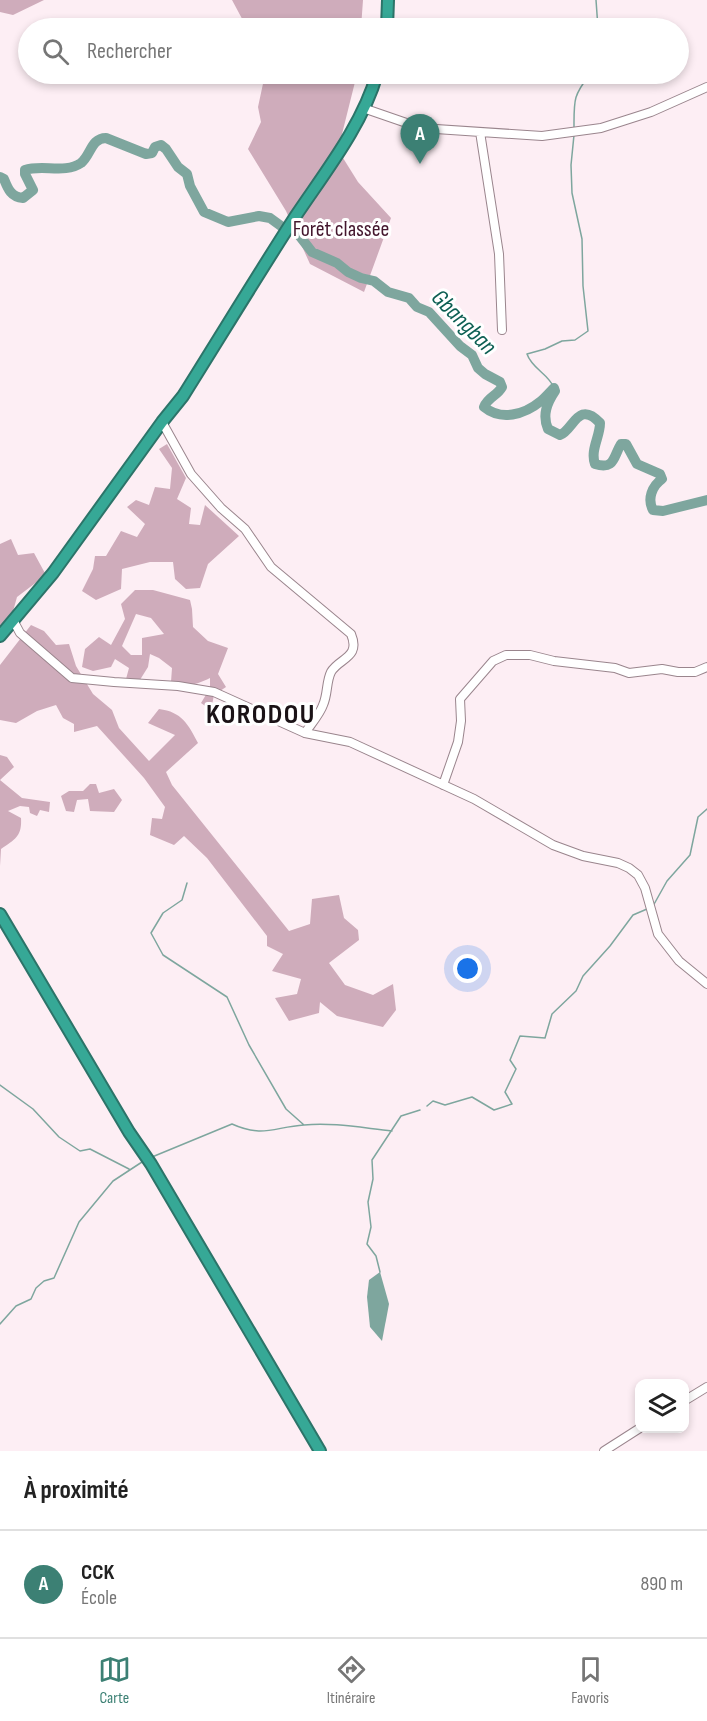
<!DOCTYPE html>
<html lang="fr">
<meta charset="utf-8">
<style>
:root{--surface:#fff;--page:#f2f2f2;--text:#222;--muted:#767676;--line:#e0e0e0;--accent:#3c8074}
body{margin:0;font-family:"Sofia Sans Condensed",sans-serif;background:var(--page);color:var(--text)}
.controls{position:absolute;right:18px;bottom:18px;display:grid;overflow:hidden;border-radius:12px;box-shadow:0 3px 9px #0003}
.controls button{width:54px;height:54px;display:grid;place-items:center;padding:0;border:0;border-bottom:2px solid var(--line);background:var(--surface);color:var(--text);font:30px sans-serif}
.you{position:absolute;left:468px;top:969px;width:21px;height:21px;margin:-15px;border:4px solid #fff;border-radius:50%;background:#1a73e8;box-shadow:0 0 0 9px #1a73e833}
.badge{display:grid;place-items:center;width:39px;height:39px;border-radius:50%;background:var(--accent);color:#fff;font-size:20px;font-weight:700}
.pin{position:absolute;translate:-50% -50px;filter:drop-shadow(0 2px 3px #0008)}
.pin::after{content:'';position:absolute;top:32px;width:21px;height:18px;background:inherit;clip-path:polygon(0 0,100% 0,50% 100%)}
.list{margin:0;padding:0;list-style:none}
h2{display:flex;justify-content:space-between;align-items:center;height:78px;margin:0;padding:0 24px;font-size:26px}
h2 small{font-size:20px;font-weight:400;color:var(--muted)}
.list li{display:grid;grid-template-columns:39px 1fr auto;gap:18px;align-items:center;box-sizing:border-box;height:108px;padding:0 24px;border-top:2px solid var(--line)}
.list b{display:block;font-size:22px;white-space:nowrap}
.list p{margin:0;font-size:20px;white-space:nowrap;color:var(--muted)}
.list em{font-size:20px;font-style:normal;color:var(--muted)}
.icon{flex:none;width:33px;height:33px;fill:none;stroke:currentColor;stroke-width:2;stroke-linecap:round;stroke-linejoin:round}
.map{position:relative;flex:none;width:707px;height:1451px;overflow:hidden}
.search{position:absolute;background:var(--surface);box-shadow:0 3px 9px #0003;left:18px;right:18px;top:18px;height:66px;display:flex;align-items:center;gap:15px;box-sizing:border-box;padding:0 21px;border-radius:33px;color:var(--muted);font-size:22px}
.sheet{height:186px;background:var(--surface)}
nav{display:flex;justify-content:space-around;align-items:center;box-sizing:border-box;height:84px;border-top:2px solid var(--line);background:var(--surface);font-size:16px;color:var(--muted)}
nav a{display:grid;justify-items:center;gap:3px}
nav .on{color:var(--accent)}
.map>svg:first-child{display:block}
.forest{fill:#cfacbb;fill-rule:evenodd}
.water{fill:#7ea69e}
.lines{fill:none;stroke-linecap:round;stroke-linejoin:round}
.stream{stroke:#7ea69e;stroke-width:1.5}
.river{stroke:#7ea69e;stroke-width:10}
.minor-casing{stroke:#9a858d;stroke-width:10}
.highway-casing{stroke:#2c7469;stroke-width:14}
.minor{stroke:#fff;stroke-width:8}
.highway{stroke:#36a896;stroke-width:10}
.labels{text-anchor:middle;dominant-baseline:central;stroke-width:6;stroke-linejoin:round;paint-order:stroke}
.park-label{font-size:22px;fill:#44172e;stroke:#fff}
.water-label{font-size:24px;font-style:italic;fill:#0d5f53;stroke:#fff}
.district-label{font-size:28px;font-weight:bold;letter-spacing:1.5px;fill:#1a1216;stroke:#fff}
</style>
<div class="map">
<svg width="707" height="1451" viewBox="0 0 707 1451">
<rect width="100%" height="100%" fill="#fdeef4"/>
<path class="forest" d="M0,0H44L13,15L0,12Z
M232,0H363L361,28H247Z
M263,74H357L338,150L358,182L391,218L364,292L310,264L286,211L248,149L261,122L258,107L264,79Z
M167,444L186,478L177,499L191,508L189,524L200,525L205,505L239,536L208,564L200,588L186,589L175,579L173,562H150L122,569L121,589L96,600L82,591L93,569L95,556H106L121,531L137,537L145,524L127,507L136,500L149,505L155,487L170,489L172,468L159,449Z
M11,539L18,555L34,553L46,575L17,597L12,615L0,627V544Z
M135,590H153L190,600L192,609L193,627L208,641L228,648L218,674L226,687L214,695L211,710L201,703L210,688V678C198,684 184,689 171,682L172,668L159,658L150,654L148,667L138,683L126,679L129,668L115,659L111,667L93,671L82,667L85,649L99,637L111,645L125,619L121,604ZM136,614L151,618L164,634L142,638V655H131L122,646Z
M31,625L44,631L56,645L69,644L76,666L93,694L112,710L119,728L149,761L175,735L148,723L159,709C182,712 188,724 198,743L166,772L172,785L289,931L310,924L312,899L339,895L344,918L358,930L359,940L329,963L345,985L373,995L393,984L396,1010L383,1027L337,1016L320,1002L319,1013L289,1021L275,998L297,994L301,979L272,971L283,954L267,946V936L207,858L184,836L174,845L150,835L152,818L162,819L165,807L144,778L97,726L74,732V724L63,718L56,705L37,711L16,723L0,720V665Z
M0,755L7,757L14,767L0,780L22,798L50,802L49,812L40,810L37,816L30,813L29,807L20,806L8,811L21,818C22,836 16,839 1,849L0,866Z
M90,784H96L99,793L114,789L122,800L114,812L90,811L88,799L77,800L74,812L66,811L61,796L69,791H83Z"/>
<path class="water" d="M380,1272L389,1304L382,1341L370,1327L367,1297L369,1280Z"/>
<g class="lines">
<path class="stream" d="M596,0L598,28
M574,128C574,100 573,96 590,74
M554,388C549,374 532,369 527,354L545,349L562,341L575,340L588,331L583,286L582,239L572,193L571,165L574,135
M187,883L182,900L163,913L151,933L163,955L227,997L249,1045L286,1109L304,1125
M653,906L667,881L690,855L698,817L707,809
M0,1085L33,1109L59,1137L80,1151L90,1149L129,1169
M427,1106L433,1101L445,1105L472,1097L494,1110L512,1104L505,1092L516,1069L510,1060L520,1036L545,1038L552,1014L576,991L583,976L610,946L633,915L647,909
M152,1157L232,1124C263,1138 274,1127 304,1125C332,1122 363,1128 392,1131
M380,1272L376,1256L367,1244L371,1227L368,1202L373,1179L372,1160L401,1116L420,1110
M0,1324L16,1306L31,1299L36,1288L44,1281L54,1278L79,1222L113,1181L142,1162"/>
<path class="river" d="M0,177L4,179C8,189 11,197 23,198L33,190L25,174V170C42,164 65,174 81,163C91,155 91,138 106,138L146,154L152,153L155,147L161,145L166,149L178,167L187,174L190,186L204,212L228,222L259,216L270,218L281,226L295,230L312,252L337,263L348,272L361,278L374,281L388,292L409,298L417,307L429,312L460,346L472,355L478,368L485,374L500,382L502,387C497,396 488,397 484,407C501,421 524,415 541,401C546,397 550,392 554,388L555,391C547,403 542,415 548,429L560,435C573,431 578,399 600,423C600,437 590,450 595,464C615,470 613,457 621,444H626L637,464L660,474L662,479C652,486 647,499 653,510L663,511L707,500"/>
<g class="minor-casing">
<path id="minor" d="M363,108L421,128L542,136L601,128L651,112L707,87
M480,132L499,254L502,330
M162,422L191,474L221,508L245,529L271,567L351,634C361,658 339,658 331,672C326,682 328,694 323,705C320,714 311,724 305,733
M13,620L20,633L72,678L114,682L178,686L214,692L305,733L350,742L474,799L553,845L583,856L618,863L629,868L638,875L645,888L658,934L679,961L707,984
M443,785L458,742L461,721L460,699L493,661L506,655H530L554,661L615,668L629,673L662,669L678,672H695L707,667
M684,1401L707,1387
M604,1451L640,1428"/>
</g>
<g class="highway-casing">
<path id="highway" d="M387,28L388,0
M0,636L53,573L162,422L183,396C220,337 257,276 295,217C325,172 362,126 377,74
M0,914L129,1132L151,1164L320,1451"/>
</g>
<use href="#minor" class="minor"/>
<use href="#highway" class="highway"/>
</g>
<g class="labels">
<g class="park-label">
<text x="341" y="229">Forêt classée</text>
</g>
<g class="water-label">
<text transform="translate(464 322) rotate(45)">Gbangban</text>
</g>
<g class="district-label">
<text x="261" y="714">KORODOU</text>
</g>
</g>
</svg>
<div class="controls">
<button><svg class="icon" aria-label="layers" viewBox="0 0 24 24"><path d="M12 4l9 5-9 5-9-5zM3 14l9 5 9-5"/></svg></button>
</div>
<div class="you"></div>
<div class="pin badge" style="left:420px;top:164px">A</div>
<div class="search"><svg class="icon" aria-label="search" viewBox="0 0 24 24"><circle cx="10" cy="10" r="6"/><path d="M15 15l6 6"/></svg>Rechercher</div>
</div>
<section class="sheet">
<h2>À proximité<small></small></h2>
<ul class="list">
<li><span class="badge">A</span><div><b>CCK</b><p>École</p></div><em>890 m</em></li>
</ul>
</section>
<nav>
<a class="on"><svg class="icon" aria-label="map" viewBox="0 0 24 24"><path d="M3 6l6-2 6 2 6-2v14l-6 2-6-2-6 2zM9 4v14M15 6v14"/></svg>Carte</a>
<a><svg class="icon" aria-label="directions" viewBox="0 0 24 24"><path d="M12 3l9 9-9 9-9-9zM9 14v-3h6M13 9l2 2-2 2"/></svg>Itinéraire</a>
<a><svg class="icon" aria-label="saved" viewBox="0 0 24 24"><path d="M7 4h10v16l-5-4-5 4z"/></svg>Favoris</a>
</nav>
